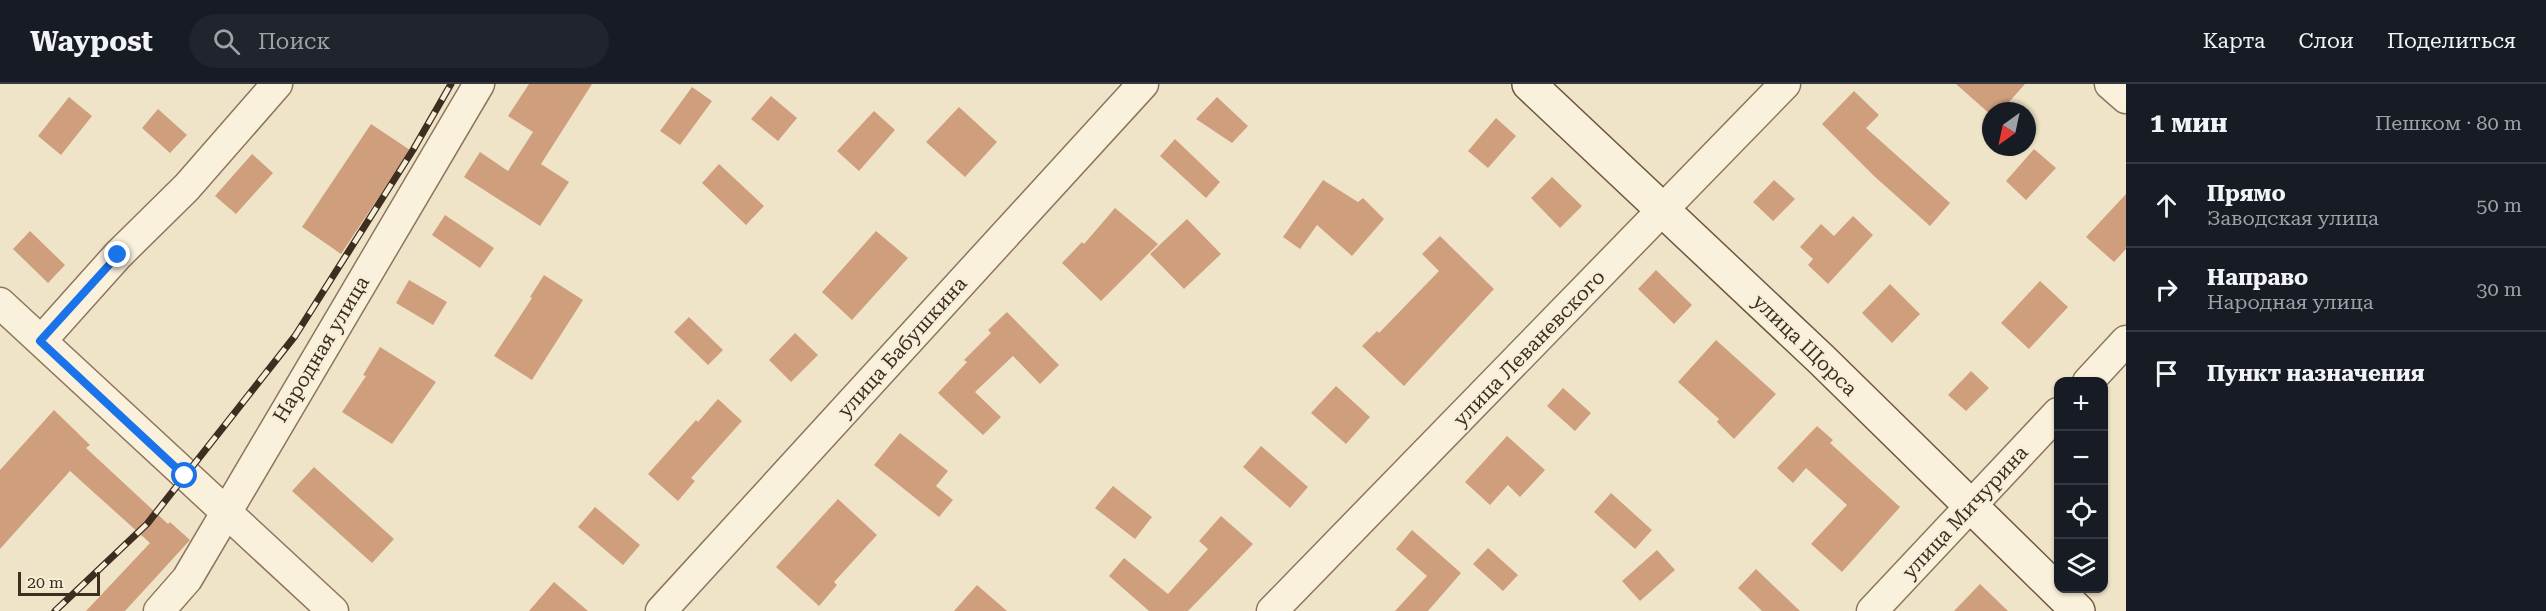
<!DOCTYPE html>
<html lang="ru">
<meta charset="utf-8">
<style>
:root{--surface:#171b24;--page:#20242c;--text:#f1f3f6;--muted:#9ea1a6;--line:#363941}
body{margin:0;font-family:"Roboto Serif",serif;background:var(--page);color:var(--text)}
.controls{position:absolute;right:18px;bottom:18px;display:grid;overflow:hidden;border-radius:12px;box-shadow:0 2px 4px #0004}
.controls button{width:54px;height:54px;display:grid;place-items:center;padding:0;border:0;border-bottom:2px solid var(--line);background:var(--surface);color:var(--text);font:30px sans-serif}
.compass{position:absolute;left:1982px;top:18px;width:54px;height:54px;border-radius:50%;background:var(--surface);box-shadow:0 2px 4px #0004;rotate:213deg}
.scale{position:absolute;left:18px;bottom:15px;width:82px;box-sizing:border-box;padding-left:6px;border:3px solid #3d2e20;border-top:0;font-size:16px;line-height:21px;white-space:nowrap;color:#3d2e20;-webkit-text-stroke:4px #f7eed8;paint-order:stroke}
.stop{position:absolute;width:18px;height:18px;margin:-14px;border:4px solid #1a73e8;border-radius:50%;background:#fff}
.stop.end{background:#1a73e8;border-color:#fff;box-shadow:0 2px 6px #0008}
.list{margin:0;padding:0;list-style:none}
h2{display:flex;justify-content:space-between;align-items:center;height:78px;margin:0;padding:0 24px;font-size:26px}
h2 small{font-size:20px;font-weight:400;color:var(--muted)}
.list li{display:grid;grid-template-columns:39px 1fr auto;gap:18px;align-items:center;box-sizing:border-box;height:84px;padding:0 24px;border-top:2px solid var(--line)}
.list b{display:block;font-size:22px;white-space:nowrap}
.list p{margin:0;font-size:20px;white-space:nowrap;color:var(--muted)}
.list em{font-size:20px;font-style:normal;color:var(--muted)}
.icon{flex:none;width:33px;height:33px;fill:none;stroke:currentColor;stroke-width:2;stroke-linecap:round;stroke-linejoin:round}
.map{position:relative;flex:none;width:2126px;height:527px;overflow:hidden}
header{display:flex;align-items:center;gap:36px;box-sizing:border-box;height:84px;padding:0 30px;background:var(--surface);border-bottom:2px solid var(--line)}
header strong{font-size:28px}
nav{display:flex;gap:33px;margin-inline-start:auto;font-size:21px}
.search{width:420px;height:54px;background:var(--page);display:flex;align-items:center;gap:15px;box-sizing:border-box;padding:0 21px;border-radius:33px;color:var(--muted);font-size:22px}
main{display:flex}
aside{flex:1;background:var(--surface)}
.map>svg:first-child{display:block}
.building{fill:#cf9f7d}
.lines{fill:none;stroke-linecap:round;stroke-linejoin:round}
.street-casing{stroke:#8d765c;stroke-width:33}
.secondary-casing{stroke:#6f573f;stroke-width:36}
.street{stroke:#faf1dc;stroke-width:30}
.secondary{stroke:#faf1dc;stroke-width:33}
.rail-casing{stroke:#3d2e20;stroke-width:7}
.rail{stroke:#f7eed8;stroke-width:4.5;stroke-dasharray:14;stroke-linecap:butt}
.route{stroke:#1a73e8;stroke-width:8}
.labels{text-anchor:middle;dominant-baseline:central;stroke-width:5;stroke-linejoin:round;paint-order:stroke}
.street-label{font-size:20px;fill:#3d2e20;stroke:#f7eed8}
</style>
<header>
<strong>Waypost</strong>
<div class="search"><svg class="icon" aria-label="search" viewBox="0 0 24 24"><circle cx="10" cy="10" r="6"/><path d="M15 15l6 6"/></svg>Поиск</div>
<nav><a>Карта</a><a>Слои</a><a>Поделиться</a></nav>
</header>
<main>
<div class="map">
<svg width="2126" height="527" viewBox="0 0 2126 527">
<rect width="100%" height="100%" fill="#f0e4c8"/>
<path class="building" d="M529,0H592L541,80L569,98L540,142L464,93L480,68L508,87L533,48L508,32Z
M1956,0H2025L2001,27H1991V31Z
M692,3L712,17L680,61L660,47Z
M1854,7L1879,31L1866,44L1950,119L1930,142L1874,92L1822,40Z
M771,12L797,34L778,57L751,35Z
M69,13L92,32L61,71L38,52Z
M1217,13L1248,42L1232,59L1196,35Z
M959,23L997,58L965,93L926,58Z
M158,25L187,51L170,69L142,44Z
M874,27L895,46L859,87L837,67Z
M1496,34L1516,52L1488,84L1468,67Z
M371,40L410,66L341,170L302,143Z
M1175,55L1220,98L1206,114L1160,72Z
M2034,65L2056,84L2026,116L2006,97Z
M252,70L273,89L236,130L215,112Z
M719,80L764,122L746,141L702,99Z
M1552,93L1582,122L1560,144L1531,114Z
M1323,96L1358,118L1363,114L1384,135L1352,172L1317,141L1300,165L1283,153Z
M1774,96L1795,115L1773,137L1753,118Z
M2126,110V165L2114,178L2086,153Z
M1115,124L1158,160L1101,217L1062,179L1082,158L1084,160Z
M445,131L494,164L480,184L432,151Z
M1853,132L1873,151L1828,200L1808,181L1813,175L1800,163L1821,140L1834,152Z
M1187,135L1221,170L1184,205L1150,170Z
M30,147L65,181L48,199L13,165Z
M876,147L908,174L852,236L822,208Z
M1440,152L1494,205L1404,302L1362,262L1377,247L1379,249L1439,187L1422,170Z
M1656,186L1692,221L1674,240L1638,205Z
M544,191L583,216L532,296L494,272L532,214L530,213Z
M409,196L447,218L433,241L396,219Z
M2040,197L2068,223L2029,265L2001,239Z
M1890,200L1920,230L1892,259L1862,229Z
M1007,228L1059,281L1040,300L1013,272L975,308L1001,333L983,351L938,309L967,278L964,276L991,249L988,246Z
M689,233L723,266L708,281L674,248Z
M795,249L818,271L791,298L769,276Z
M1716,256L1776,310L1734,355L1717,338L1719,335L1678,298Z
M380,263L436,298L392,360L342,328L366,292L363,291Z
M1971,287L1989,304L1966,327L1948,311Z
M1336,302L1370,333L1346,360L1311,329Z
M1563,304L1591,329L1575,347L1547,322Z
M718,315L742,337L691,394L695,397L678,417L648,390L696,336L698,338Z
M54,326L90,361L86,364L168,440L170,438L190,456L125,527H86L150,459L70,387L0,465V386Z
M1817,342L1833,356L1830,359L1900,423L1842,488L1811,460L1847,421L1806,384L1793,399L1777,384Z
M900,349L948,387L936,402L953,416L939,433L874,381Z
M1507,352L1545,386L1520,413L1508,401L1490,421L1465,398Z
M1261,362L1308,403L1290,424L1243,383Z
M314,383L394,455L372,479L292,407Z
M1113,402L1152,433L1135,455L1095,424Z
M1611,409L1652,446L1635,465L1594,428Z
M838,415L877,451L834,498L837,501L819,522L776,483Z
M595,423L640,461L623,481L578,443Z
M1221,432L1253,460L1188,527H1149L1109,492L1124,474L1168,510L1208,465L1199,457Z
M1412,446L1461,489L1428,527H1395L1427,492L1396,465Z
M1488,464L1518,491L1503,507L1473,480Z
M1657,466L1675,486L1640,517L1622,497Z
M1756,485L1800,527H1762L1738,504Z
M554,498L588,527H529Z
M1980,500L2008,527H1954Z
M977,501L1007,527H954Z"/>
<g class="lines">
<g class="street-casing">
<path id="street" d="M2110,0L2126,14
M0,219L333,527
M41,257L118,171L187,103L277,0
M2088,298L2126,257
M159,527L187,495L479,0
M661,527L1143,0
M1272,527L1785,0
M1872,527L2058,329"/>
</g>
<g class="secondary-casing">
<path id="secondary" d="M1529,0L1822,276L2078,527"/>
</g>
<use href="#street" class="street"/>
<use href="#secondary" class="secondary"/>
<g class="rail-casing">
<path id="rail" d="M55,527L147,440L295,252L413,66L451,0"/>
</g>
<use href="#rail" class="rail"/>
</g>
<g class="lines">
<path class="route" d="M118,171L40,257L185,392"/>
</g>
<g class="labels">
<g class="street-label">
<text transform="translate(1805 261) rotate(44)">улица Щорса</text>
<text transform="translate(902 263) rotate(-48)">улица Бабушкина</text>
<text transform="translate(1529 264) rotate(-46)">улица Леваневского</text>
<text transform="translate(321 265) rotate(-59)">Народная улица</text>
<text transform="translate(1965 428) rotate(-47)">улица Мичурина</text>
</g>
</g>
</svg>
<div class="controls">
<button>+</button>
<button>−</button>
<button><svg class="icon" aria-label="locate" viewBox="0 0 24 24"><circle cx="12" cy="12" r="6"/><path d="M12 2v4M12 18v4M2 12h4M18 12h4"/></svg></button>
<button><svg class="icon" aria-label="layers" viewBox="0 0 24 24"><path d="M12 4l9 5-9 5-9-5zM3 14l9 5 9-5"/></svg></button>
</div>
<svg class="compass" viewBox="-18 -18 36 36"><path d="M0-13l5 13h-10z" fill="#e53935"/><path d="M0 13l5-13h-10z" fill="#9ea1a6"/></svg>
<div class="scale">20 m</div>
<div class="stop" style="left:185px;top:392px"></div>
<div class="stop end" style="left:118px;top:171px"></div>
</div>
<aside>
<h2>1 мин<small>Пешком · 80 m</small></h2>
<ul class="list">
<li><svg class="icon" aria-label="ahead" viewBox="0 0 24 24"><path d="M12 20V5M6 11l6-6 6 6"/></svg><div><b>Прямо</b><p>Заводская улица</p></div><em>50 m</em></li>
<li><svg class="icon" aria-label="right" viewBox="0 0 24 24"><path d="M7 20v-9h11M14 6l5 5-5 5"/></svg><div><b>Направо</b><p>Народная улица</p></div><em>30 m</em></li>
<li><svg class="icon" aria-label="arrive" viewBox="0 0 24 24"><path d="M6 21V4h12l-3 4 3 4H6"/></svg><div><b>Пункт назначения</b></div></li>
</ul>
</aside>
</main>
